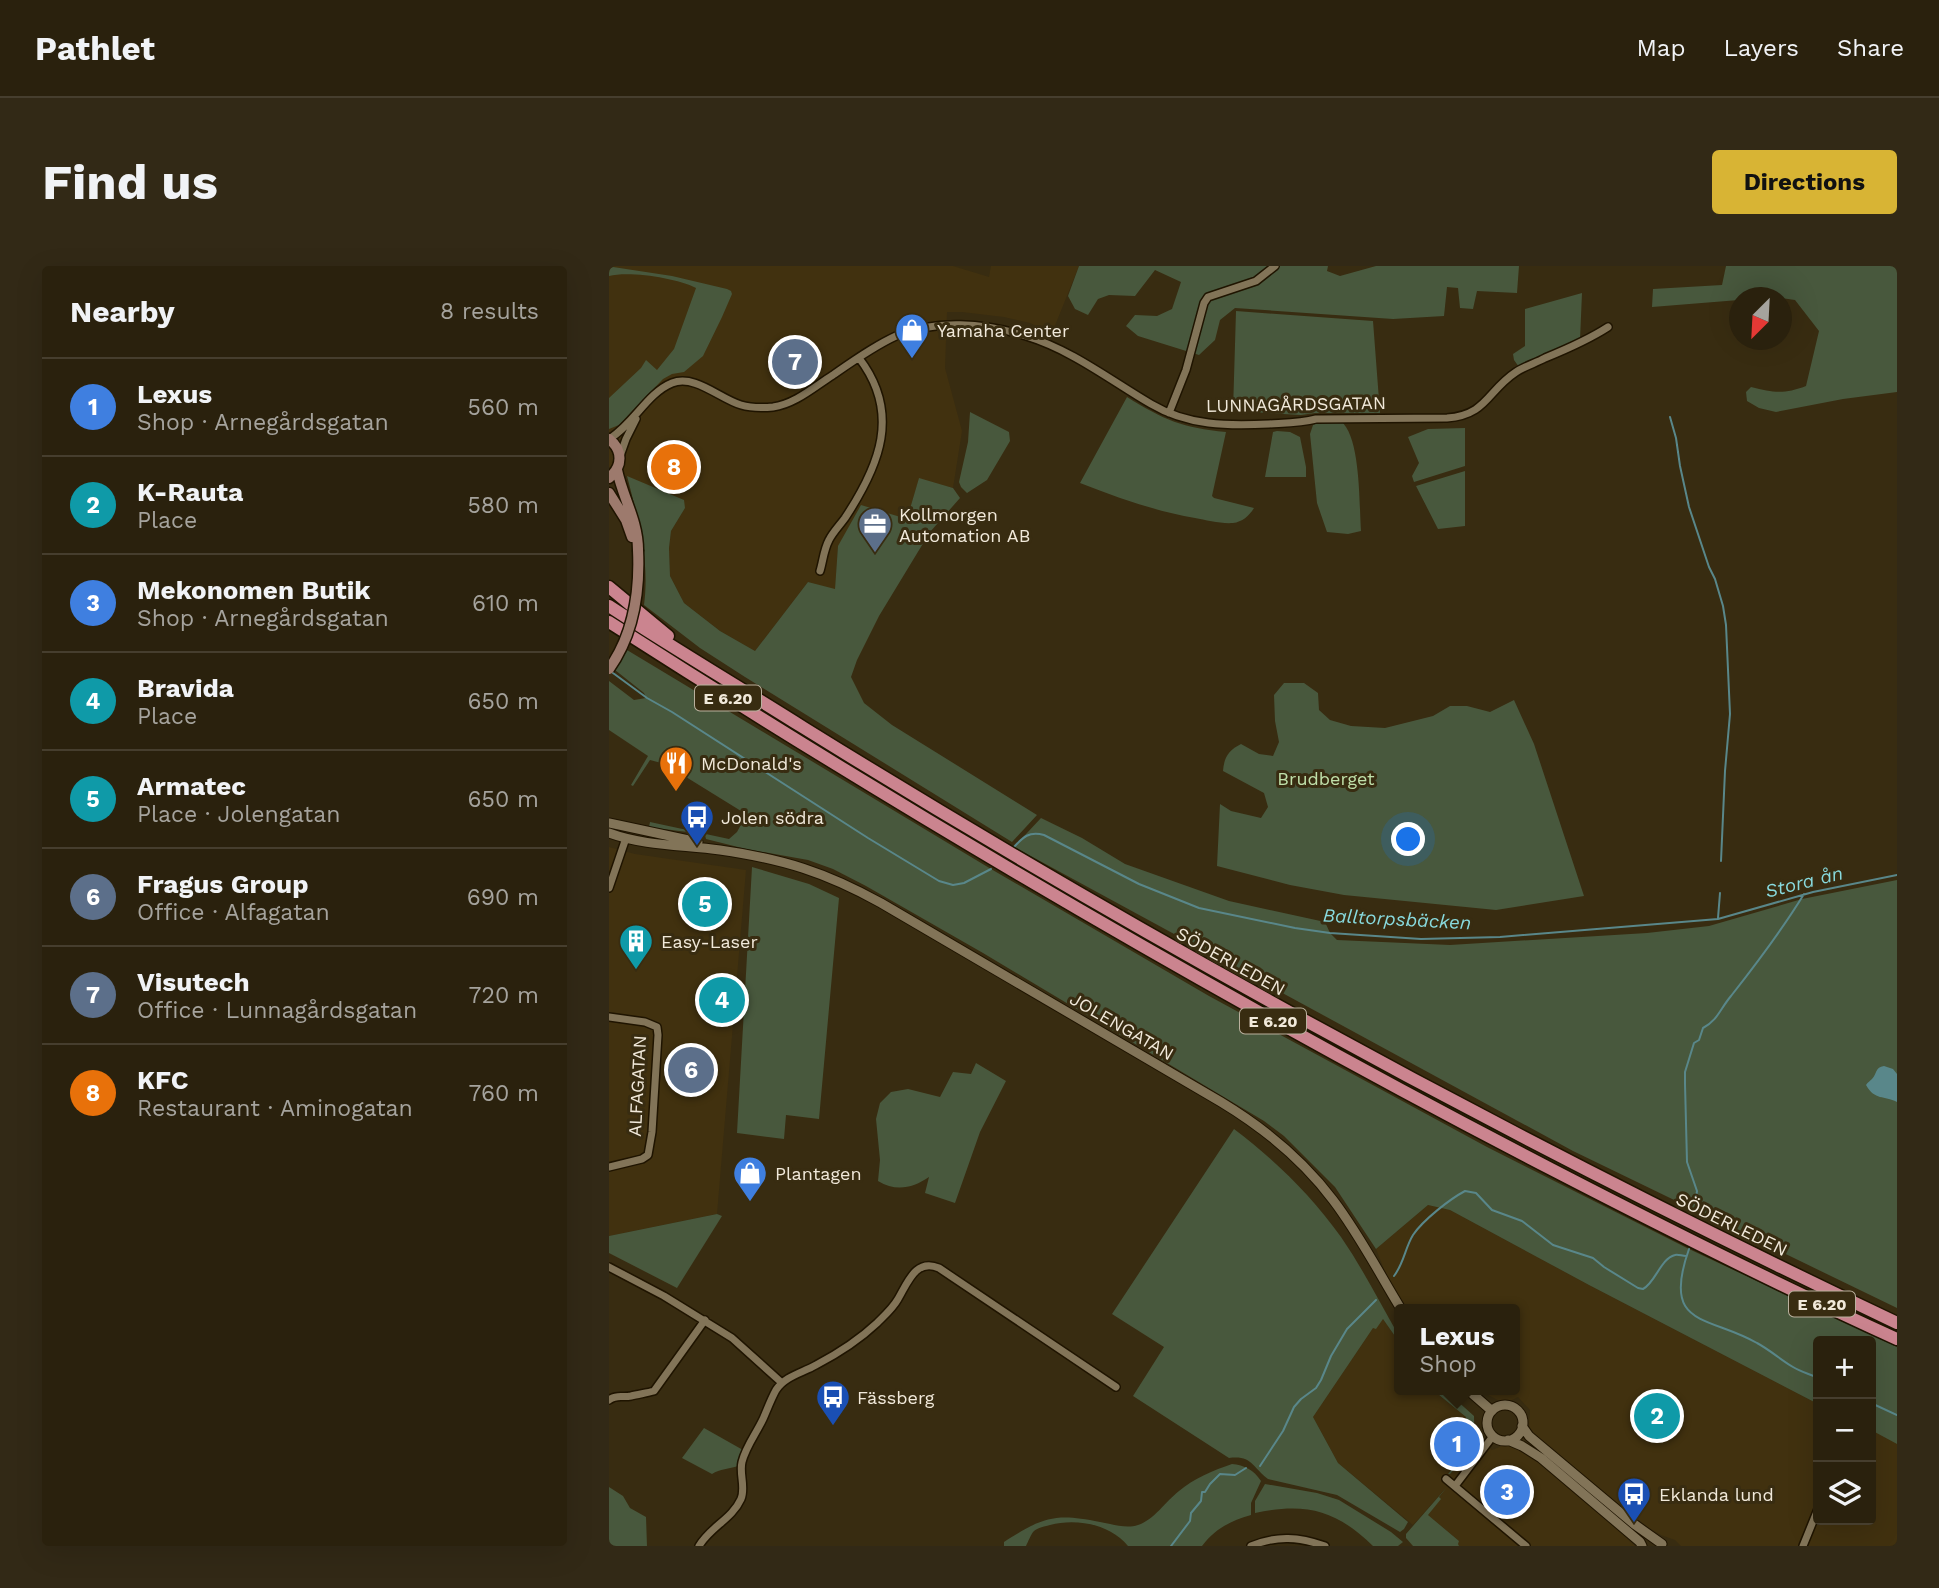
<!DOCTYPE html>
<meta charset="utf-8">
<style>
:root{--surface:#2a210d;--page:#322916;--text:#f1f3f6;--muted:#a5a39d;--line:#463e2e;--accent:#d8b434}
body{margin:0;font-family:"Work Sans",sans-serif;background:var(--page);color:var(--text)}
.controls{position:absolute;right:21px;bottom:21px;display:grid;overflow:hidden;border-radius:7px;box-shadow:0 7px 28px #0002}
.controls button{width:63px;height:63px;display:grid;place-items:center;padding:0;border:0;border-bottom:2px solid var(--line);background:var(--surface);color:var(--text);font:35px sans-serif}
.compass{position:absolute;left:1120px;top:21px;width:63px;height:63px;border-radius:50%;background:var(--surface);box-shadow:0 7px 28px #0002;rotate:204deg}
.you{position:absolute;left:800px;top:574px;width:24px;height:24px;margin:-18px;border:5px solid #fff;border-radius:50%;background:#1a73e8;box-shadow:0 0 0 10px #1a73e833}
.badge{display:grid;place-items:center;width:46px;height:46px;border-radius:50%;background:var(--accent);color:#fff;font-size:23px;font-weight:700}
.pin{position:absolute;translate:-50% -50%;border:4px solid #fff;box-shadow:0 2px 7px #0006}
.popup{position:absolute;left:785px;top:1038px;width:126px;height:91px;box-sizing:border-box;display:grid;place-content:center;border-radius:7px;background:var(--surface);filter:drop-shadow(0 2px 5px #0005);font-size:23px;white-space:nowrap;color:var(--muted)}
.popup b{font-size:26px;color:var(--text)}
.popup::after{content:'';position:absolute;left:50%;top:100%;margin-left:-14px;border:14px solid transparent;border-top-color:var(--surface)}
.list{margin:0;padding:0;list-style:none}
h2{display:flex;justify-content:space-between;align-items:center;height:91px;margin:0;padding:0 28px;font-size:30px}
h2 small{font-size:23px;font-weight:400;color:var(--muted)}
.list li{display:grid;grid-template-columns:46px 1fr auto;gap:21px;align-items:center;box-sizing:border-box;height:98px;padding:0 28px;border-top:2px solid var(--line)}
.list b{display:block;font-size:26px;white-space:nowrap}
.list p{margin:0;font-size:23px;white-space:nowrap;color:var(--muted)}
.list em{font-size:23px;font-style:normal;color:var(--muted)}
.icon{flex:none;width:38px;height:38px;fill:none;stroke:currentColor;stroke-width:2;stroke-linecap:round;stroke-linejoin:round}
.map{position:relative;flex:none;width:1288px;height:1280px;overflow:hidden;border-radius:7px}
header{display:flex;align-items:center;gap:42px;box-sizing:border-box;height:98px;padding:0 35px;background:var(--surface);border-bottom:2px solid var(--line)}
header strong{font-size:33px}
nav{display:flex;gap:38px;margin-inline-start:auto;font-size:24px}
.intro{display:flex;align-items:center;justify-content:space-between;box-sizing:border-box;height:168px;padding:0 42px}
h1{margin:0;font-size:49px}
.button{padding:18px 32px;border-radius:7px;background:var(--accent);color:#111;font-size:24px;font-weight:700}
main{display:flex;gap:42px;padding:0 42px}
aside{flex:1;background:var(--surface);border-radius:7px;box-shadow:0 7px 28px #0002}
.map>svg:first-child{display:block}
.built{fill:#41310f}
.green{fill:#48583d}
.water{fill:#59878a}
.lines{fill:none;stroke-linecap:round;stroke-linejoin:round}
.stream{stroke:#59878a;stroke-width:2}
.minor-casing{stroke:#1f1400;stroke-width:10}
.tertiary-casing{stroke:#1f1400;stroke-width:11}
.secondary-casing{stroke:#1f1400;stroke-width:13}
.trunk-casing{stroke:#1f1400;stroke-width:15}
.minor{stroke:#827458;stroke-width:7}
.tertiary{stroke:#827458;stroke-width:9}
.secondary{stroke:#9d7a6d;stroke-width:10}
.trunk{stroke:#cb848f;stroke-width:12}
.secondary-bridge-casing{stroke:#1f1400;stroke-width:13;stroke-linecap:butt}
.secondary-bridge{stroke:#9d7a6d;stroke-width:10}
.labels{text-anchor:middle;dominant-baseline:central;stroke-width:6;stroke-linejoin:round;paint-order:stroke}
.shield{fill:#382c11;stroke:#bab09e;stroke-width:2}
.shield-label{font-size:16px;font-weight:bold;fill:#f1e9da}
.poi-label{font-size:18px;fill:#f1e9da;stroke:#382c11;text-anchor:start}
.street-label{font-size:18px;fill:#f1e9da;stroke:#382c11}
.park-label{font-size:18px;fill:#bfe0aa;stroke:#382c11}
.water-label{font-size:19px;font-style:italic;fill:#88dade;stroke:#382c11}
</style>
<header>
<strong>Pathlet</strong>
<nav><a>Map</a><a>Layers</a><a>Share</a></nav>
</header>
<div class="intro"><h1>Find us</h1><a class="button">Directions</a></div>
<main>
<aside>
<h2>Nearby<small>8 results</small></h2>
<ul class="list">
<li><span class="badge" style="background:#3f7fe0">1</span><div><b>Lexus</b><p>Shop · Arnegårdsgatan</p></div><em>560 m</em></li>
<li><span class="badge" style="background:#0f9aa8">2</span><div><b>K-Rauta</b><p>Place</p></div><em>580 m</em></li>
<li><span class="badge" style="background:#3f7fe0">3</span><div><b>Mekonomen Butik</b><p>Shop · Arnegårdsgatan</p></div><em>610 m</em></li>
<li><span class="badge" style="background:#0f9aa8">4</span><div><b>Bravida</b><p>Place</p></div><em>650 m</em></li>
<li><span class="badge" style="background:#0f9aa8">5</span><div><b>Armatec</b><p>Place · Jolengatan</p></div><em>650 m</em></li>
<li><span class="badge" style="background:#5c6f8a">6</span><div><b>Fragus Group</b><p>Office · Alfagatan</p></div><em>690 m</em></li>
<li><span class="badge" style="background:#5c6f8a">7</span><div><b>Visutech</b><p>Office · Lunnagårdsgatan</p></div><em>720 m</em></li>
<li><span class="badge" style="background:#e8710a">8</span><div><b>KFC</b><p>Restaurant · Aminogatan</p></div><em>760 m</em></li>
</ul>
</aside>
<div class="map">
<svg width="1288" height="1280" viewBox="0 0 1288 1280">
<rect width="100%" height="100%" fill="#382c11"/>
<path class="built" d="M0,0H344L380,11L382,0H470L443,67L421,57L395,51L353,46H338L336,102L353,165L344,222L310,213L298,253L229,280L226,324L199,316L146,385L111,365L75,337L61,310L60,282L62,265L76,242L0,201Z
M0,581L26,588L137,604L108,948L0,970Z
M819,939L841,944L980,1019L1209,1138V1254H1262V1164L1288,1178V1280H1072L1066,1274L1052,1269L1040,1262L929,1175L920,1163L921,1144L909,1131L899,1136L889,1134L869,1124H906V1043H799L779,1013L767,983Z
M774,1053L790,1076V1124H824L857,1151L861,1182L840,1207L864,1180L866,1172L883,1184L901,1177L944,1204L1026,1280H850L848,1278L850,1275L819,1249L831,1233L830,1232L836,1223L804,1259L729,1197L704,1151L764,1062Z"/>
<path class="green" d="M470,0H719L718,5L731,10L767,0H910L908,27L868,25L864,43L851,42L849,22L838,21L835,50L784,53L626,42L611,54L606,74L590,89L529,70L517,60L526,49L548,50L563,43L572,16L546,4L526,30L500,29L489,33L479,49L466,43L459,30Z
M1117,0H1288V126L1234,133L1167,146L1150,142L1138,135L1137,126L1142,121C1165,127 1176,128 1197,120L1210,65L1186,34L1172,32H1130V34L1043,41L1044,23L1113,19Z
M4,1L63,10L118,23L122,25L123,28L113,51L94,90L75,106L63,108L54,113L10,159L0,163V132L32,102L37,94L48,104L65,83L87,22C67,12 21,5 0,10V3Z
M973,27L971,74L910,101L905,94L904,88L916,80V43Z
M627,45L764,55L771,147H706L692,149L624,145Z
M518,131C555,154 574,162 617,166L603,230L605,232L645,242C640,250 633,256 624,257C612,258 597,254 586,252C546,245 509,232 471,217Z
M361,146L400,166L401,175L378,214L358,227L352,221L350,216L359,176Z
M732,155C752,172 750,238 752,265L739,268L718,266L708,237L701,168L704,159L711,156Z
M856,162V200L805,216L803,210L810,197L799,171L819,163Z
M668,165L681,166L691,171L697,201V211H656L664,166Z
M856,205V260L829,263L807,220Z
M18,210L75,234L76,242L62,265L60,282L61,310L75,337L111,365L146,385L199,316L226,323L229,280L252,239L298,253L310,212L344,222L351,232L321,266L270,350L248,394L242,411L255,437L283,459L428,549L403,576L136,411L91,382L35,339C41,295 29,253 18,210Z
M18,384L382,603L600,730L878,881L1080,983L1288,1081V1178L1262,1164V1075H1209V1138L980,1019L841,944L819,939L767,983L726,921L675,870L655,855L374,687L257,620L224,603L199,594L137,583L97,573L96,569C77,565 59,564 40,561L41,556L120,573L128,566L136,551L132,545L56,498L41,494L24,520L22,519L39,490L0,464V415L25,434L37,432L35,427L6,404Z
M675,417H695L709,427L710,444L721,454L742,460L776,462L824,450L841,440H858L881,446L905,434L925,478L975,630L887,644L735,629L681,619L608,600L611,538L622,545L652,552L659,541L655,527L614,505C615,491 620,484 632,478L650,488L664,490L670,476L666,455L665,429Z
M432,552L473,572L516,598L620,635L716,656L721,667L728,674L841,679L1038,667L1100,660L1193,633L1288,614V1042L964,885L405,581Z
M143,601L200,618L230,632L210,853L177,849L175,873L128,867Z
M367,797L397,815L371,866L346,937L316,927L320,911C304,922 287,926 269,915L271,894L267,853L271,837L282,826L299,823L331,831L344,806L362,808Z
M625,863C666,894 702,929 732,971C754,1003 771,1037 790,1070V1076L774,1053L767,1063L764,1062L704,1151L729,1197L799,1256L795,1263L791,1266L728,1229L659,1213C643,1201 643,1189 620,1192L524,1130L555,1081L503,1048Z
M108,948L113,950L68,1022L0,987V970Z
M824,1124H836L865,1150C866,1184 863,1183 841,1208H839L861,1182L857,1151Z
M95,1162L134,1184L129,1200C120,1203 111,1203 103,1208L73,1192Z
M623,1198C635,1199 645,1204 652,1215L642,1237V1249C621,1255 606,1263 593,1280H519C501,1258 467,1252 441,1259C437,1260 428,1262 425,1265C422,1268 419,1276 417,1280H395V1276C434,1251 446,1247 491,1256C503,1258 517,1263 529,1259C545,1254 557,1235 570,1225C584,1213 605,1204 623,1198Z
M656,1218L708,1227L730,1234L782,1266L794,1276L789,1280H764C727,1244 697,1236 646,1247V1235Z
M0,1221L14,1230L21,1242L37,1251L38,1280H0Z
M838,1221L830,1231L832,1233L819,1249L850,1275L849,1278L850,1280H804L797,1272V1268Z"/>
<path class="water" d="M1275,800L1284,803L1288,808V836C1275,829 1266,835 1257,819C1259,816 1261,815 1263,813C1268,808 1266,801 1275,800Z"/>
<g class="lines">
<path class="stream" d="M1061,151L1067,172L1071,200L1080,241L1100,301L1106,313L1114,340L1117,359L1121,448L1116,505L1112,595
M4,407L38,432L63,446L259,572L330,615L344,619L355,617L382,603
M405,581C414,571 420,565 435,569L530,618L590,642L686,662L721,667L812,673L891,671L1109,653L1204,626L1288,609
M1109,652L1111,627
M1086,938L1088,925L1078,896L1076,818V806L1085,777L1090,774L1094,762C1109,754 1111,743 1122,730C1148,697 1173,664 1195,628
M1080,983C1052,1062 1099,1049 1148,1077C1161,1084 1172,1094 1184,1101C1192,1106 1201,1108 1209,1112
M785,1010C795,997 796,982 804,969C814,954 841,933 856,925L867,927L883,944L913,955L944,979L984,992L995,1001L1029,1022L1034,1023C1047,1016 1051,993 1066,989C1069,988 1073,990 1077,990
M1262,1137L1288,1149
M651,1200L674,1165L685,1141L692,1133L707,1122L712,1114L722,1090L738,1063L767,1034
M562,1280L581,1255L582,1247L592,1235L593,1226H596L601,1218L611,1208L626,1209L637,1202"/>
<g class="minor-casing">
<path id="minor" d="M560,147L577,104L595,37L599,31L647,15L666,0
M0,173C24,159 38,127 63,117C86,108 111,133 132,139C142,142 153,142 164,141C186,138 205,121 224,109C244,95 265,80 287,70C327,53 376,57 417,70C463,84 501,114 542,138C579,160 619,160 660,158C676,157 692,157 707,153L838,152C878,149 878,125 907,106C916,100 927,97 936,92C958,83 979,74 999,61
M11,190L17,173L27,153
M211,305C214,295 215,283 220,274C224,266 231,259 236,252C271,199 292,147 250,92
M0,622L17,572
M0,751L36,756L48,761L49,769L43,866L39,889L33,893L0,901
M0,1001L55,1030L123,1072L173,1117
M0,1134C8,1128 13,1132 22,1130C30,1128 38,1127 45,1125L96,1054
M837,1213L917,1280
M846,1220L884,1170
M90,1280C101,1261 123,1253 132,1233C137,1221 130,1208 133,1196C137,1180 147,1168 154,1153C158,1144 162,1133 167,1124C176,1110 193,1107 207,1099C228,1088 251,1073 268,1057C276,1049 284,1042 289,1033C299,1016 307,992 330,1002L507,1121
M642,1280C668,1269 690,1271 716,1280
M1194,1280L1209,1243"/>
</g>
<g class="tertiary-casing">
<path id="tertiary" d="M0,557L89,576
M0,567C35,580 74,579 111,584C174,593 216,606 272,637L612,836C655,862 694,894 724,934C750,968 770,1007 792,1043
M859,1124L883,1145
M878 1157a18 18 0 1 1 36 0a18 18 0 1 1-36 0Z
M913,1160L920,1170L1025,1258L1053,1278
M899,1174L913,1180L932,1192L1031,1276L1033,1280"/>
</g>
<g class="secondary-casing">
<path id="secondary" d="M0,173C14,184 14,200 0,212
M8,204C14,232 29,255 29,284
M0,227L17,254L23,271"/>
</g>
<g class="trunk-casing">
<path id="trunk" d="M0,321L59,370
M0,340C64,382 130,421 195,462C548,681 913,879 1288,1057
M0,356C306,552 619,736 942,903C1056,962 1171,1020 1288,1073"/>
</g>
<use href="#minor" class="minor"/>
<use href="#tertiary" class="tertiary"/>
<use href="#secondary" class="secondary"/>
<use href="#trunk" class="trunk"/>
<g class="secondary-bridge-casing">
<path id="secondary-bridge" d="M0,403C25,368 31,326 29,284"/>
</g>
<use href="#secondary-bridge" class="secondary-bridge"/>
</g>
<defs>
<g id="shop-pin" transform="scale(1.75)"><path d="M0 17L-7.5 6A9.5 9.5 0 1 1 7.5 6Z" fill="#3f7fe0" stroke="#382c11"/><path d="M-5-2.5h2.3a2.7 3.5 0 0 1 5.4 0H5L5.5 6h-11ZM-1.5-2.5h3a1.5 2.3 0 0 0-3 0Z" fill="#fff"/></g>
<g id="office-pin" transform="scale(1.75)"><path d="M0 17L-7.5 6A9.5 9.5 0 1 1 7.5 6Z" fill="#5c6f8a" stroke="#382c11"/><path d="M-6-3h4V-5.5h4V-3h4V5H-6ZM-1-4.5V-3h2v-1.5ZM-6 0V1H6V0Z" fill="#fff"/></g>
<g id="restaurant-pin" transform="scale(1.75)"><path d="M0 17L-7.5 6A9.5 9.5 0 1 1 7.5 6Z" fill="#e8710a" stroke="#382c11"/><path d="M-5-6h1v4h1v-4h1v4h1v-4h1v5L-1.5 .5V6h-2V.5L-5-1ZM5-6V6H3V1.5H1.5Q1.5-4 5-6Z" fill="#fff"/></g>
<g id="bus-pin" transform="scale(1.75)"><path d="M0 17L-7.5 6A9.5 9.5 0 1 1 7.5 6Z" fill="#1a4fb4" stroke="#382c11"/><path d="M-5-6H5V4H4V6H2V4H-2V6H-4V4H-5ZM-3.5-4V0h7V-4ZM-3.5 1.2v1.5H-2V1.2ZM2 1.2v1.5H3.5V1.2Z" fill="#fff"/></g>
<g id="building-pin" transform="scale(1.75)"><path d="M0 17L-7.5 6A9.5 9.5 0 1 1 7.5 6Z" fill="#0f9aa8" stroke="#382c11"/><path d="M-4-6H4V6H1V3H-1V6H-4ZM-2.5-4.3h1.7v1.8h-1.7ZM.8-4.3h1.7v1.8H.8ZM-2.5-1h1.7V.8h-1.7ZM.8-1h1.7V.8H.8Z" fill="#fff"/></g>
</defs>
<g fill-rule="evenodd">
<use href="#shop-pin" x="303" y="64"/>
<use href="#office-pin" x="266" y="258"/>
<use href="#restaurant-pin" x="67" y="497"/>
<use href="#bus-pin" x="88" y="551"/>
<use href="#building-pin" x="27" y="675"/>
<use href="#shop-pin" x="141" y="907"/>
<use href="#bus-pin" x="224" y="1131"/>
<use href="#bus-pin" x="1025" y="1228"/>
</g>
<g class="labels">
<g class="shield">
<rect x="86" y="419.5" width="66" height="25" rx="5"/>
<rect x="631" y="742.5" width="66" height="25" rx="5"/>
<rect x="1180" y="1025.5" width="66" height="25" rx="5"/>
</g>
<g class="shield-label">
<text x="119" y="432">E 6.20</text>
<text x="664" y="755">E 6.20</text>
<text x="1213" y="1038">E 6.20</text>
</g>
<g class="poi-label">
<text x="328" y="64">Yamaha Center</text>
<text x="290" y="248">Kollmorgen<tspan x="290" dy="21">Automation AB</tspan></text>
<text x="92" y="497">McDonald's</text>
<text x="112" y="551">Jolen södra</text>
<text x="52" y="675">Easy-Laser</text>
<text x="166" y="907">Plantagen</text>
<text x="248" y="1131">Fässberg</text>
<text x="1050" y="1228">Eklanda lund</text>
</g>
<g class="street-label">
<text transform="translate(687 138) rotate(-1)">LUNNAGÅRDSGATAN</text>
<text transform="translate(622 695) rotate(29)">SÖDERLEDEN</text>
<text transform="translate(513 760) rotate(30)">JOLENGATAN</text>
<text transform="translate(28 820) rotate(-87)">ALFAGATAN</text>
<text transform="translate(1123 958) rotate(26)">SÖDERLEDEN</text>
</g>
<g class="park-label">
<text x="717" y="512">Brudberget</text>
</g>
<g class="water-label">
<text transform="translate(1195 616) rotate(-14)">Stora ån</text>
<text transform="translate(788 653) rotate(3)">Balltorpsbäcken</text>
</g>
</g>
</svg>
<div class="controls">
<button>+</button>
<button>−</button>
<button><svg class="icon" aria-label="layers" viewBox="0 0 24 24"><path d="M12 4l9 5-9 5-9-5zM3 14l9 5 9-5"/></svg></button>
</div>
<svg class="compass" viewBox="-18 -18 36 36"><path d="M0-13l5 13h-10z" fill="#e53935"/><path d="M0 13l5-13h-10z" fill="#a5a39d"/></svg>
<div class="you"></div>
<div class="pin badge" style="left:848px;top:1178px;background:#3f7fe0">1</div>
<div class="popup"><b>Lexus</b>Shop</div>
<div class="pin badge" style="left:1048px;top:1150px;background:#0f9aa8">2</div>
<div class="pin badge" style="left:898px;top:1226px;background:#3f7fe0">3</div>
<div class="pin badge" style="left:113px;top:734px;background:#0f9aa8">4</div>
<div class="pin badge" style="left:96px;top:638px;background:#0f9aa8">5</div>
<div class="pin badge" style="left:82px;top:804px;background:#5c6f8a">6</div>
<div class="pin badge" style="left:186px;top:96px;background:#5c6f8a">7</div>
<div class="pin badge" style="left:65px;top:201px;background:#e8710a">8</div>
</div>
</main>
